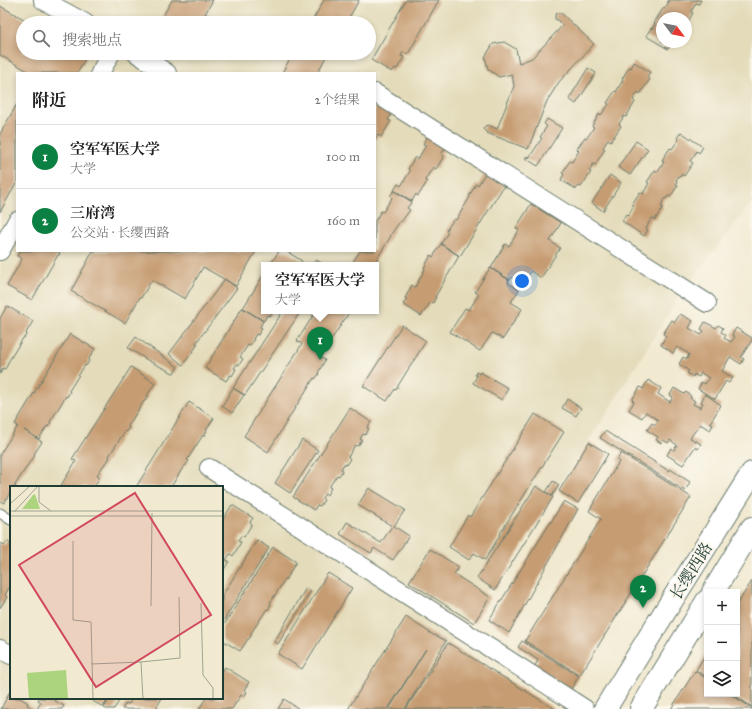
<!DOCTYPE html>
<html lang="zh">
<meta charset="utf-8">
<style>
:root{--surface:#fff;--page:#f2f2f2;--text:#222;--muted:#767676;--line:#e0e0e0;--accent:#0b8043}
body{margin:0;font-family:"IM FELL Great Primer","Noto Serif SC",serif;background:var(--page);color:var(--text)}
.controls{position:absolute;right:12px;bottom:12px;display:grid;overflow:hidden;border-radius:0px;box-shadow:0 2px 6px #0003}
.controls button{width:36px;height:36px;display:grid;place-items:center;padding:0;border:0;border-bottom:1px solid var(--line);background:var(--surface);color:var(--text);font:20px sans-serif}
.compass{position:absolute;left:656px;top:12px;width:36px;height:36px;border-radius:50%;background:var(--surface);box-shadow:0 2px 6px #0003;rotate:122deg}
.you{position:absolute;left:522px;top:281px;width:14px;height:14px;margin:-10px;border:3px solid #fff;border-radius:50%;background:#1a73e8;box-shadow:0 0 0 6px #1a73e833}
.badge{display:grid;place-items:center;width:26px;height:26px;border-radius:50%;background:var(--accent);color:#fff;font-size:13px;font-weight:700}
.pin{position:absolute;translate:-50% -33px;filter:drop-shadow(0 1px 2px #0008)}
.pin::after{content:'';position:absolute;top:21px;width:14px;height:12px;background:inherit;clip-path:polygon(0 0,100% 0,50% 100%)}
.popup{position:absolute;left:261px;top:262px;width:118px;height:52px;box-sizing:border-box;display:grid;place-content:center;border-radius:0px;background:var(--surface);filter:drop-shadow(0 1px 3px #0005);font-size:13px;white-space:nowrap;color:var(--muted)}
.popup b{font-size:15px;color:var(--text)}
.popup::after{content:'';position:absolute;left:50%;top:100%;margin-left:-8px;border:8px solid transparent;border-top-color:var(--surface)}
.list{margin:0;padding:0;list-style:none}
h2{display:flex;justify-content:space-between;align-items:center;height:52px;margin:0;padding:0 16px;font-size:17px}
h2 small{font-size:13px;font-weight:400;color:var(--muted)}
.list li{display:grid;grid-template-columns:26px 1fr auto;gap:12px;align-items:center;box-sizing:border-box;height:64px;padding:0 16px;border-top:1px solid var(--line)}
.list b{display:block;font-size:15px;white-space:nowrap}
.list p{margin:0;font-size:13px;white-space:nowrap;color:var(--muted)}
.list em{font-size:13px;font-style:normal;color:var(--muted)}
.icon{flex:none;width:22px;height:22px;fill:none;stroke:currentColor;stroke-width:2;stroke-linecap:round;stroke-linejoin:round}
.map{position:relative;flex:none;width:752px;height:709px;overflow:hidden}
.search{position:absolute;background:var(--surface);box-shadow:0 2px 6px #0003;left:16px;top:16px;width:360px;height:44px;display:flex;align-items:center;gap:10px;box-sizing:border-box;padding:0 14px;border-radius:22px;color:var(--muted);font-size:15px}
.panel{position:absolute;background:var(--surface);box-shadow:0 2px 6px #0003;left:16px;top:72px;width:360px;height:180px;border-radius:0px}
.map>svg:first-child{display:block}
.built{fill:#e3dbba;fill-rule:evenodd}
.building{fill:#c69c72}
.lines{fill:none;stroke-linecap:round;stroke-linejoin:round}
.lane-casing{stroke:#68796b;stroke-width:11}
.street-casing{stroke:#68796b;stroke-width:20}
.secondary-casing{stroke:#68796b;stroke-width:24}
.lane{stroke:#fff;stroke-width:9}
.street{stroke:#fff;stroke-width:18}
.secondary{stroke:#fff;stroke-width:22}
.labels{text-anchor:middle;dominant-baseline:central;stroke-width:4;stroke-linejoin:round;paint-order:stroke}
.street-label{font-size:16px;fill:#1f3d34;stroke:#fbf7ec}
.inset-road{fill:none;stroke:#9da492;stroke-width:1}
.view{fill:#d1495b;fill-opacity:0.15;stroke:#d1495b;stroke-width:2}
.inset-edge{fill:none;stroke:#1f3d34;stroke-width:2}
</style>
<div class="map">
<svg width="752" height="709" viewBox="0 0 752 709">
<rect width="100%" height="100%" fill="#fbf7ec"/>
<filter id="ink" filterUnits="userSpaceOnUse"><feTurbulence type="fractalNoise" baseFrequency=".025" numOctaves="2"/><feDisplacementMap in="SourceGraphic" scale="8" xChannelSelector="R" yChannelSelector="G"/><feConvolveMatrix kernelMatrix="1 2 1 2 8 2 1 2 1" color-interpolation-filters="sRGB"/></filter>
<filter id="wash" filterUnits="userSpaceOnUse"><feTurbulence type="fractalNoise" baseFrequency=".012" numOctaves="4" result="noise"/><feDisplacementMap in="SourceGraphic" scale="16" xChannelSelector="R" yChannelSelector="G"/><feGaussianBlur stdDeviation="0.9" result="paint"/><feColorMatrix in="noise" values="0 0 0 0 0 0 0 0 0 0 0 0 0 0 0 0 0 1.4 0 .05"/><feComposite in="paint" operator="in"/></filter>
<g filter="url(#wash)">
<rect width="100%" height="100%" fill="#f1e9d0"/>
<path class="built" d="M0,0H752V202L680,295L599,425L407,709H0ZM662,18H686V42H662ZM23,23H369V53H23ZM17,73H375V251H17ZM264,265H376V311H264ZM11,487H222V698H11Z"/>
<g id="blocks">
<path class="building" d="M172,0H213L205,14L210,16L206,23H159Z
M324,0H359L346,23H311Z
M406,0H439L408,54L403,52L401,56L404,57L397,69L395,68L392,72L371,60Z
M668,0H701L699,4L696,3L691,12L693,13L686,25V18H662V42H675L673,46L671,44L668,49L646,36L651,28L652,29L655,24L654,23L664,7L665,8L669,2H667Z
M0,6L31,23H23V53H81L87,56L77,73H31L0,55Z
M557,13H561L594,44L559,82L547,101L528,149L487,133L483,129L485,126L488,125L497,129L514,86L512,74L499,77L488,69L485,57L493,44L504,42L516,49L519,63L532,58L563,25L558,21V20L555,19V15Z
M293,53H328L318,72L319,73H282Z
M634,62L650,72L647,77L650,79L640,94L638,92L633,100L635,102L626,117L624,116L619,124L621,126L611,141L608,139L603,148L605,149L595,165L593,164L589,171L591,172L581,187L579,186L576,189L561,180L564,174L562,173L570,161L572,162L579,151L577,149L585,137L587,138L594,127L592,126L599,114L601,115L609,104L607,103L615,91L616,92L623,80L622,79L629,67L631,68Z
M588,68L596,73L576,104L569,99Z
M375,102L392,113L388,120L391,121L381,137L378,135L375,140Z
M17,104V182L0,212V134Z
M547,119L562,128L538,166L525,158L527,156L529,158L542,138L540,137L547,126L544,124Z
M681,132L703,147L699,153L697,151L690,161L693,163L684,176L682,174L680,177L679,176L676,180L677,181L676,184L678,185L670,197L668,196L666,199L665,198L662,202L663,203L661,206L663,207L655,220L652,218L648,224V225L646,229L648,230L644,236L622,221L626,214L628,216L634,205L632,204L640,192L643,194L649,183L647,182L655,170L658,172L664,162L662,160L670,148L672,149L679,139L677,138Z
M428,136L446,147L441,154L444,156L436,169L433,167L425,180L427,182L418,196L416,194L412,201L394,190L398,184L401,186L410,171L408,169L415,157L418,159L426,145L423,144Z
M636,141L648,149L630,175L618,167Z
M486,172L505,184L460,256L441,244L448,232L446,231L454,219L456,220L470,197L469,196L476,184L478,185Z
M610,175L621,183L603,211L592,203Z
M394,191L412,202L407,208L410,210L401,222L400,221L390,236H391L375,262H376L374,265H351L360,251H375V221L381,211L383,212L392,198L390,196Z
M531,204L561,223L550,241L560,248L541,278L531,271L523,284L512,277L510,280L491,268L505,244L509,246L519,230L516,228Z
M441,244L459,256L435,297H436L433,303L431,302L421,316L403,304L407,299L405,298L412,285L415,287L425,269L424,268L431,255L433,257Z
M20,251H60L59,253L60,254L59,255H58L32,300L7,286L22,259L17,256Z
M93,251H256L236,286L203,267L185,299L152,280L141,298L140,297L125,323L71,291Z
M279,251H286L302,261L300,265H270Z
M316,260L325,265H313Z
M490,268L509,280L508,283L519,290L511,302L522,309L503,339L492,333L480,351L450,332L465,308L469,310L479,294L475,292Z
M264,274V311H273L270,316L267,315L264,321L243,308Z
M225,279L237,288L196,343L198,344L183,365L169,354Z
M7,306L33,321L26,333L27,334L24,338H23L7,364H8L5,369L3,368L0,374V318Z
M242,308L263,321L260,327L262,328L258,335L256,334L253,339H254L250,346L248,345L240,357L243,359L239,365L237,364L234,368L236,369L232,376L230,375L226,381L205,368Z
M283,311H301L245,395L233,388Z
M316,311H350L320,357L325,360L318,373L319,374L315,379L314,378L295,408L268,452L244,436L302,344L297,341Z
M680,314L693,321L689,328L701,335L704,331L701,329L705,322L716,328L718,325L723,328L721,332L726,335L724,338L731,342L735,337L732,335L736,328L752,338V340L741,357L744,359L741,364L730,357L722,371L733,378L729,383L726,381L715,399L698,389L702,382L705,384L709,378L701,373L699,377L694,374L693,377L687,373L689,371L679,364L683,357L687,359L689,354L677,347L673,353L661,345L666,336L663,334L672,320L675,322Z
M402,325L426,341L399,384L396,390L395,389L387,401L363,386Z
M70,334L95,349L88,360L89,361L86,366L85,365L69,391L70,392L67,397L66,396L50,422H51L48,427L47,426L39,439L24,430L42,442L34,454L35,455L32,460H31L15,485L16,486L15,487H11V491L4,503L0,501V454L18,426L15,424Z
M136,337L178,367L174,373H173L149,361L128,348Z
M131,367L155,383L147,396H148L145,401H144L128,426L129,427L126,432L125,431L109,456L110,457L107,462H106L97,475L100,477L94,487H60L76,461L72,459Z
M476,372L479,374L480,372L508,388L502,400L473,383L477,376L475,375Z
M648,380L661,388L658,394L670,402L673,397L670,395L674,388L684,394L686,392L691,396L690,398L695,401L693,404L700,408L703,403L701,402L705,394L721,405L710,423L713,425L710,430L700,424L690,438L701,444L698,449L695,447L683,465L667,455L671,448L674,450L677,445L670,440L668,443L663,440L661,443L656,440L658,437L647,430L652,423L655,425L658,420L646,412L642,418L629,410L634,402L632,400L640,387L643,389Z
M233,388L244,395L232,413L222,406Z
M567,399L581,408L576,416L562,408Z
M189,402L214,418L206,430L207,431L204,436L203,435L187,460L189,461L185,466H184L171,487H136Z
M350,408L371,422L367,428L369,429L365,435L363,434L360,439L362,440L358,446L355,445L348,457L350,459L346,465L344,464L341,469L343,470L339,476L337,475L329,487L331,488L327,495L325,494L322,498L324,500L320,506L317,505L314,510L293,497Z
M535,414L564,432L499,535H500L485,560L474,553L469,560L449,547L468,515L470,517Z
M605,431L669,471L670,469L690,482L685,491L600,438Z
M302,440L318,450L290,493L275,483Z
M589,442L608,454L578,503L559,491Z
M621,453L691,497L580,675L525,641L601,519L589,511L619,462L617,460Z
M553,481L559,485L552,496L546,492Z
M536,486L553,497L495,590L477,578Z
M369,488L405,510L394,526L409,536L393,560L374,548L371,553L340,534L347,522L381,543L392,526L358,505Z
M564,501L578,509L509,633L489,620Z
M232,505L253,518L250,522L252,524L244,537L242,535L238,541L241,542L233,556L230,554L226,560L229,561L222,573V526L223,523L222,522V521Z
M257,540L269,548L222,623V596Z
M7,541L11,544V548L10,550L11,551V584L5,595L7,597L0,608V543L5,545Z
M273,547L296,562L289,574H290L286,579H285L270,603L271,604L268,610L267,609L251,633L252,634L249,639H248L240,651L222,640V628Z
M430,549L459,567L454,574L490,597L474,623L409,582Z
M328,573L352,588L302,669L278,654Z
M752,581V707L732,694H737V604Z
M306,588L311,591L278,644L274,642Z
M406,617L435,636V635L446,641L405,709H389L426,649L388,709H348Z
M522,641L579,676L571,689L535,666L538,660L518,647Z
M448,643L555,709H406Z
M707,652V677L696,670Z
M225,667L249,682L244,690L247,692L244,697L241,695L232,709H199L206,698H222V672Z
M695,671L707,679V694H730L752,708V709H671Z
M9,693H11V698H20L28,703L27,705L34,709H1Z
M39,698H50L64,706L62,709H37L41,702L38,700Z
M92,698H109L103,707L91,700Z
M110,698H121L114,709H106L104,708Z
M130,698H162L156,708L158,709H122L126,703L129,704L132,699Z
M284,699L299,709H278Z"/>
</g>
</g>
<g filter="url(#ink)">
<use href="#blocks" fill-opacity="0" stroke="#68796b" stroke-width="1"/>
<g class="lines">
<g class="lane-casing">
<path id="lane" d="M0,513L11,520"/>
</g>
<g class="street-casing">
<path id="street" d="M43,0L85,23
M136,53L167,73
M100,73L111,53
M375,93L707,303
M0,251L17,221
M209,468L585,709
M0,649L11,655"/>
</g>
<g class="secondary-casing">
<path id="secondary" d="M713,592L752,528
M605,709L659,621L752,473
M641,709L707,601"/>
</g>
<use href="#lane" class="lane"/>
<use href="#street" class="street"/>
<use href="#secondary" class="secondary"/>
</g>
</g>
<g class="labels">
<g class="street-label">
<text transform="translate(691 571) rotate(-58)">长缨西路</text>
</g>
</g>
<g transform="translate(10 486)">
<rect width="213" height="213" fill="#f1e9d0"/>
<path d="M25,8L30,23H12L23,9ZM56,184L58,213H19L17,187Z" fill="#acd47f"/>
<path class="inset-road" d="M29,0V16L41,25M0,18L20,0M0,25H213M4,26L28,0M0,30H213M63,55V134L81,136L83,213M191,117L193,189L203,202V213M141,120L142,27M131,176L170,172L169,111M81,178L131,176L133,213"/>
<path class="view" d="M125,7L201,129L86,201L9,79Z"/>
<rect width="213" height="213" class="inset-edge"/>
</g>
</svg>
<div class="controls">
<button>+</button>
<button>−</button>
<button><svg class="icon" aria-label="layers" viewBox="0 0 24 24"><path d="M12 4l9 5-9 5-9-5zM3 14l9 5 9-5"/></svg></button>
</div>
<svg class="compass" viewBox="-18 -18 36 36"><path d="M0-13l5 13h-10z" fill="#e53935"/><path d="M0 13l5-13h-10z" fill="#767676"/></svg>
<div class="you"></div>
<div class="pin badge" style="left:320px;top:360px">1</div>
<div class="popup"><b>空军军医大学</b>大学</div>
<div class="pin badge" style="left:643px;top:608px">2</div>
<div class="search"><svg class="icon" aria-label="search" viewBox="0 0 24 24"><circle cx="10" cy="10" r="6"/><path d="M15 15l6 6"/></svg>搜索地点</div>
<section class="panel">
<h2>附近<small>2个结果</small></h2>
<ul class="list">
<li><span class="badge">1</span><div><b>空军军医大学</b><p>大学</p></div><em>100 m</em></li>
<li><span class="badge">2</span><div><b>三府湾</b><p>公交站 · 长缨西路</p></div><em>160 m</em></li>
</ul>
</section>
</div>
